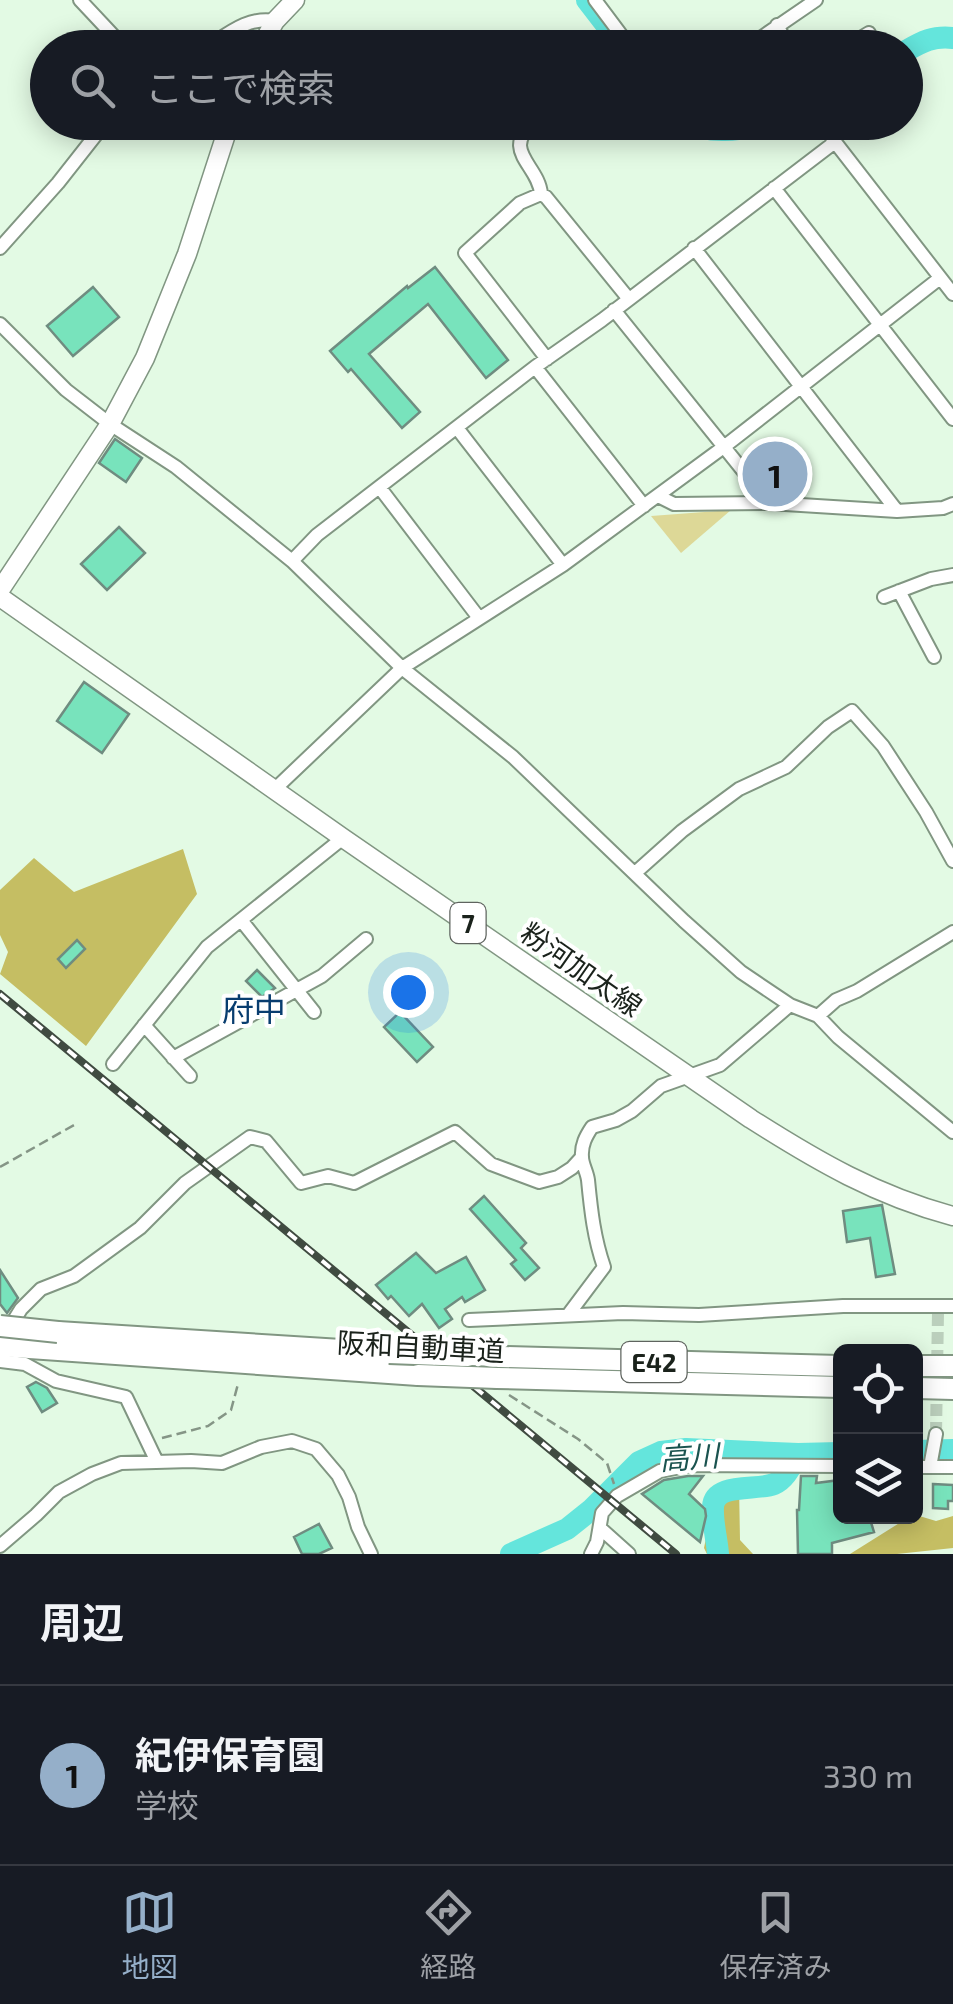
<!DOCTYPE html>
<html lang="ja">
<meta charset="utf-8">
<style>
:root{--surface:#171b24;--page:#20242c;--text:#f1f3f6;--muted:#9ea1a6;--line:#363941;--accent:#95afc9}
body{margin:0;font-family:"Exo 2","Noto Sans JP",sans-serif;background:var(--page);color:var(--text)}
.controls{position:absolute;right:30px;bottom:30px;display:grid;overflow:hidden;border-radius:15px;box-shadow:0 5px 25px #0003}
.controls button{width:90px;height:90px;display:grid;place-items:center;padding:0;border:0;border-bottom:2px solid var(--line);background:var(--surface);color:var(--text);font:50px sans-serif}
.you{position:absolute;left:408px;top:992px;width:35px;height:35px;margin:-25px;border:8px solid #fff;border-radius:50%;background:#1a73e8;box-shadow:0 0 0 15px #1a73e833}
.badge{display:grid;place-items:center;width:65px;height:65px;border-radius:50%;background:var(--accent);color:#111;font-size:32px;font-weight:700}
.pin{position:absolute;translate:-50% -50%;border:5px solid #fff;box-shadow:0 2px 10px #0006}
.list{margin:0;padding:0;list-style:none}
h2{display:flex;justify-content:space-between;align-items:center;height:130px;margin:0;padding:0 40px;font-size:42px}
h2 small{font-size:32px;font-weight:400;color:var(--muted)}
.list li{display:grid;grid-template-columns:65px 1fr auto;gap:30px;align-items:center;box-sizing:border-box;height:180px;padding:0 40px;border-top:2px solid var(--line)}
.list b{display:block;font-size:38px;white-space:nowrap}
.list p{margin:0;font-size:32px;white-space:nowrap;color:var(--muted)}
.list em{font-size:32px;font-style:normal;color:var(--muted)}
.icon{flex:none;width:55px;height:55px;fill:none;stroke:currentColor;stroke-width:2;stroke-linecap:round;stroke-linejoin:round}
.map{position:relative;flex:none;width:953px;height:1554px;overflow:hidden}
.search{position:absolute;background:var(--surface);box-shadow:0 5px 25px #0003;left:30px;right:30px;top:30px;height:110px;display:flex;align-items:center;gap:25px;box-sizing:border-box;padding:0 35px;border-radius:55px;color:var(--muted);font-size:38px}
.sheet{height:310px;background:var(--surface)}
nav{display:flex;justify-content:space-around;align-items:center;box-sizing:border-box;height:140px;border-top:2px solid var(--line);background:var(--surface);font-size:28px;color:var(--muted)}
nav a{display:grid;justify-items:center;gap:5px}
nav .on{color:var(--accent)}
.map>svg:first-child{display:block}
.green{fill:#ddd897}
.forest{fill:#c5be63}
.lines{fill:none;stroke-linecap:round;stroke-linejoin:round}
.river{stroke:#64e5dc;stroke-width:22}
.building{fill:#78e3bc;stroke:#6f8c80;stroke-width:2.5}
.minor-tunnel{stroke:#bbcfbc;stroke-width:12;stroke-dasharray:12 6;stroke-linecap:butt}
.minor-casing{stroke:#819682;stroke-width:16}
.major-casing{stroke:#819682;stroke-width:21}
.highway-casing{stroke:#819682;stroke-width:24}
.path{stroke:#859586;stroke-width:2.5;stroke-dasharray:10 5;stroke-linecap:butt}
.minor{stroke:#fff;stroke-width:12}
.major{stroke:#fff;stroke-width:18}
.highway{stroke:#fff;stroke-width:20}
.rail-casing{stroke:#404b41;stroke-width:8}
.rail{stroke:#fff;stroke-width:4;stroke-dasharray:11;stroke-linecap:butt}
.highway-bridge-casing{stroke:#819682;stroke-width:24;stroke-linecap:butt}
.highway-bridge{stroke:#fff;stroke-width:20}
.labels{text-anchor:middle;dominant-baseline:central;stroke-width:8;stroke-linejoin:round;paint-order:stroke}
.shield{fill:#fff;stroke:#5f645f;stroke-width:2.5}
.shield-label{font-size:25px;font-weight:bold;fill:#1a221b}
.street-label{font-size:28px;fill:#1a221b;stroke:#fff}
.water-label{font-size:30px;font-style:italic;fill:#1b534f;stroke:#fff}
.quarter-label{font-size:32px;fill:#083d6f;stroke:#fff}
</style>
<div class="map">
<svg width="953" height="1554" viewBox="0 0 953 1554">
<rect width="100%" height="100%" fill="#e3fae4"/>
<path class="green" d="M731,510L681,553L651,516Z"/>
<path class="forest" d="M183,849L197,894L86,1046L0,974L8,952L0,935V890L34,858L74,892Z
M739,1485L740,1540L753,1554H707L704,1548L716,1489Z
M916,1515L936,1521L953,1516V1548L897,1554H850L909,1517Z"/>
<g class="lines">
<path class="river" d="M587,0L624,48
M906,51C923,41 933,36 953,38
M690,122C713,138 753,126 779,122
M916,1451L953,1450
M511,1554L567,1529L592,1509L639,1462L661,1452L686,1449L798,1454L840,1453
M718,1554C717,1539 712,1522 713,1507C714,1482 757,1491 774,1484C786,1479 792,1464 798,1454"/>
</g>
<path class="building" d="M435,267L508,360L486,378L428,304L369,354L420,412L402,428L351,369L348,372L330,351L407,286L408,288Z
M93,287L119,317L73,356L47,326Z
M115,439L142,458L126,482L99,463Z
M119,527L145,553L107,590L81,564Z
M84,682L129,714L102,753L57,721Z
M77,940L85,949L66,968L58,959Z
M257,970L275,988L262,997L246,981Z
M400,1012L433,1047L417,1062L384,1027Z
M484,1196L526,1243L521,1248L539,1268L525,1280L511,1264L516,1260L470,1209Z
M882,1205L895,1274L876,1277L870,1238L847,1242L843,1211Z
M416,1253L436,1273L466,1257L485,1290L465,1302L462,1297L445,1309L452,1319L439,1328L422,1304L409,1316L391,1296L388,1299L376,1285Z
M0,1270L18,1298L7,1313L0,1304Z
M36,1382L47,1388L57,1403L42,1412L27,1387Z
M688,1476H703L689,1494L705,1509L706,1516L700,1542L642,1494L664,1480Z
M801,1476H817L816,1483L840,1480V1516H869L874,1532L832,1543V1554H798L797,1510H799Z
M933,1484L953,1485V1501H948V1509L933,1508Z
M319,1524L332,1548L319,1554H302L294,1537Z"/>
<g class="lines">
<path class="minor-tunnel" d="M936,1434L938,1313"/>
<g class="minor-casing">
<path id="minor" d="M80,0L125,48
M595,0L631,48
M777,25L789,48
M206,48C228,34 248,16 275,21
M746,48L816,0
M844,48L869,33
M535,122C499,150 539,165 541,194L546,197L628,298
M821,122L835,142
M774,188L953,419
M541,194L520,203L465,253L547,359
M0,248L58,183L106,122
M694,248L897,511
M614,310L769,503
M0,324L66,390L110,424L176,467L292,561L402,668L513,757L684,921L741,972L790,1005L818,1016L838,1037L953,1132
M535,367L644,506
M457,428L563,565
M380,488L479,618
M658,496L674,504L769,503L897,511L943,508L953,504
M292,561L317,535L535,367L602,320L835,142L953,294
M899,591L934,657
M884,597L931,579L953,575
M275,789L402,668L563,565L725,446L940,278
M635,873L682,831L739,789L786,767L828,727L852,711L883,746L926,812L953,861
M241,920L314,1012
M818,1016L836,1000L857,991L953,932
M144,1025L190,1076
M173,1058L322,976L366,939
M113,1064L207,947L343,838
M568,1315L604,1267C594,1238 591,1211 588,1180C587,1172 582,1164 582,1157C581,1145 586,1136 592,1127L616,1120L632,1111L661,1086L720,1065L790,1005
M469,1320L623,1313L699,1315L843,1306H953
M8,1330L21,1309L41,1289L74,1276L140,1228L185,1183L250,1137L266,1141L301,1183L328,1176L354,1183L455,1132L491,1164L539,1182L558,1177L572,1168L582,1157
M0,1361L25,1364L56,1381L126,1397L157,1462
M916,1467H953
M930,1467L936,1434
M600,1528L629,1554
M0,1546L36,1515L59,1492L92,1474L121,1463L191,1461L222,1463L261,1447L292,1441L316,1449L338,1475L349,1497L358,1527L371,1554
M591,1554L597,1542L602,1513L617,1496L660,1471L691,1465L840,1466"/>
</g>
<g class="major-casing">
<path id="major" d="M260,48L275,21L295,0
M0,590L110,424L145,358L187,254L230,122
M0,597L343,838L751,1119C817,1161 877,1196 953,1216"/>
</g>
<g class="highway-casing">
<path id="highway" d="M58,1332L389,1353
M0,1346L418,1375
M468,1356L840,1366
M916,1366H953
M497,1378L840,1387
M916,1388L953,1389"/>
</g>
<path class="path" d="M0,1167L74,1125
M509,1395L578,1439L607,1463L614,1484
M162,1438L208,1426L231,1410L238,1384"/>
<use href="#minor" class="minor"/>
<use href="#major" class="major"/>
<use href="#highway" class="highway"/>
<g class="rail-casing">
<path id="rail" d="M0,994L676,1554"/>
</g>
<use href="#rail" class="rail"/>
<g class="highway-bridge-casing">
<path id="highway-bridge" d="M0,1326L58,1332
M389,1353L468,1356
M418,1375L497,1378"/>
</g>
<use href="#highway-bridge" class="highway-bridge"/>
</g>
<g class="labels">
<g class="shield">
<rect x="450.5" y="903" width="35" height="40" rx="8"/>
<rect x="621.5" y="1342" width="65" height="40" rx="8"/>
</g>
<g class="shield-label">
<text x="468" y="923">7</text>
<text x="654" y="1362">E42</text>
</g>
<g class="street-label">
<text transform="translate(582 969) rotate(35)">粉河加太線</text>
<text transform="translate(421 1346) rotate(3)">阪和自動車道</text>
</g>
<g class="water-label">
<text transform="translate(689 1456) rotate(-4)">高川</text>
</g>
<g class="quarter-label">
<text x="254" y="1008">府中</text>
</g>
</g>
</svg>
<div class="controls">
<button><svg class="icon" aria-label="locate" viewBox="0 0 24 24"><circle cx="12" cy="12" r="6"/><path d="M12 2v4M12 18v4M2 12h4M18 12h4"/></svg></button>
<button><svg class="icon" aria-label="layers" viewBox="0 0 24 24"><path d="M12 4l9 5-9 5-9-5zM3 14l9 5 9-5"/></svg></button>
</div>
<div class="you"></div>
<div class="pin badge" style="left:775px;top:474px">1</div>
<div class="search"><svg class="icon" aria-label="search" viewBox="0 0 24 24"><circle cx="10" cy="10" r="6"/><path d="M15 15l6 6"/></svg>ここで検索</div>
</div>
<section class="sheet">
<h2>周辺<small></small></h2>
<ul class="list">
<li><span class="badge">1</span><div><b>紀伊保育園</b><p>学校</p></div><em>330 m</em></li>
</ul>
</section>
<nav>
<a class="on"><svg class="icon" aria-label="map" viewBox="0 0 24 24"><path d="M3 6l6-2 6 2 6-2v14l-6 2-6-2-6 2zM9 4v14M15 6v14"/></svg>地図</a>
<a><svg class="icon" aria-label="directions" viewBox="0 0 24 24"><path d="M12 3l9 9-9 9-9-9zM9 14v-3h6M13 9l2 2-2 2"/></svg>経路</a>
<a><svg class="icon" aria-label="saved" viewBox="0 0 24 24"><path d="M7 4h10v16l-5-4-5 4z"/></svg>保存済み</a>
</nav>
